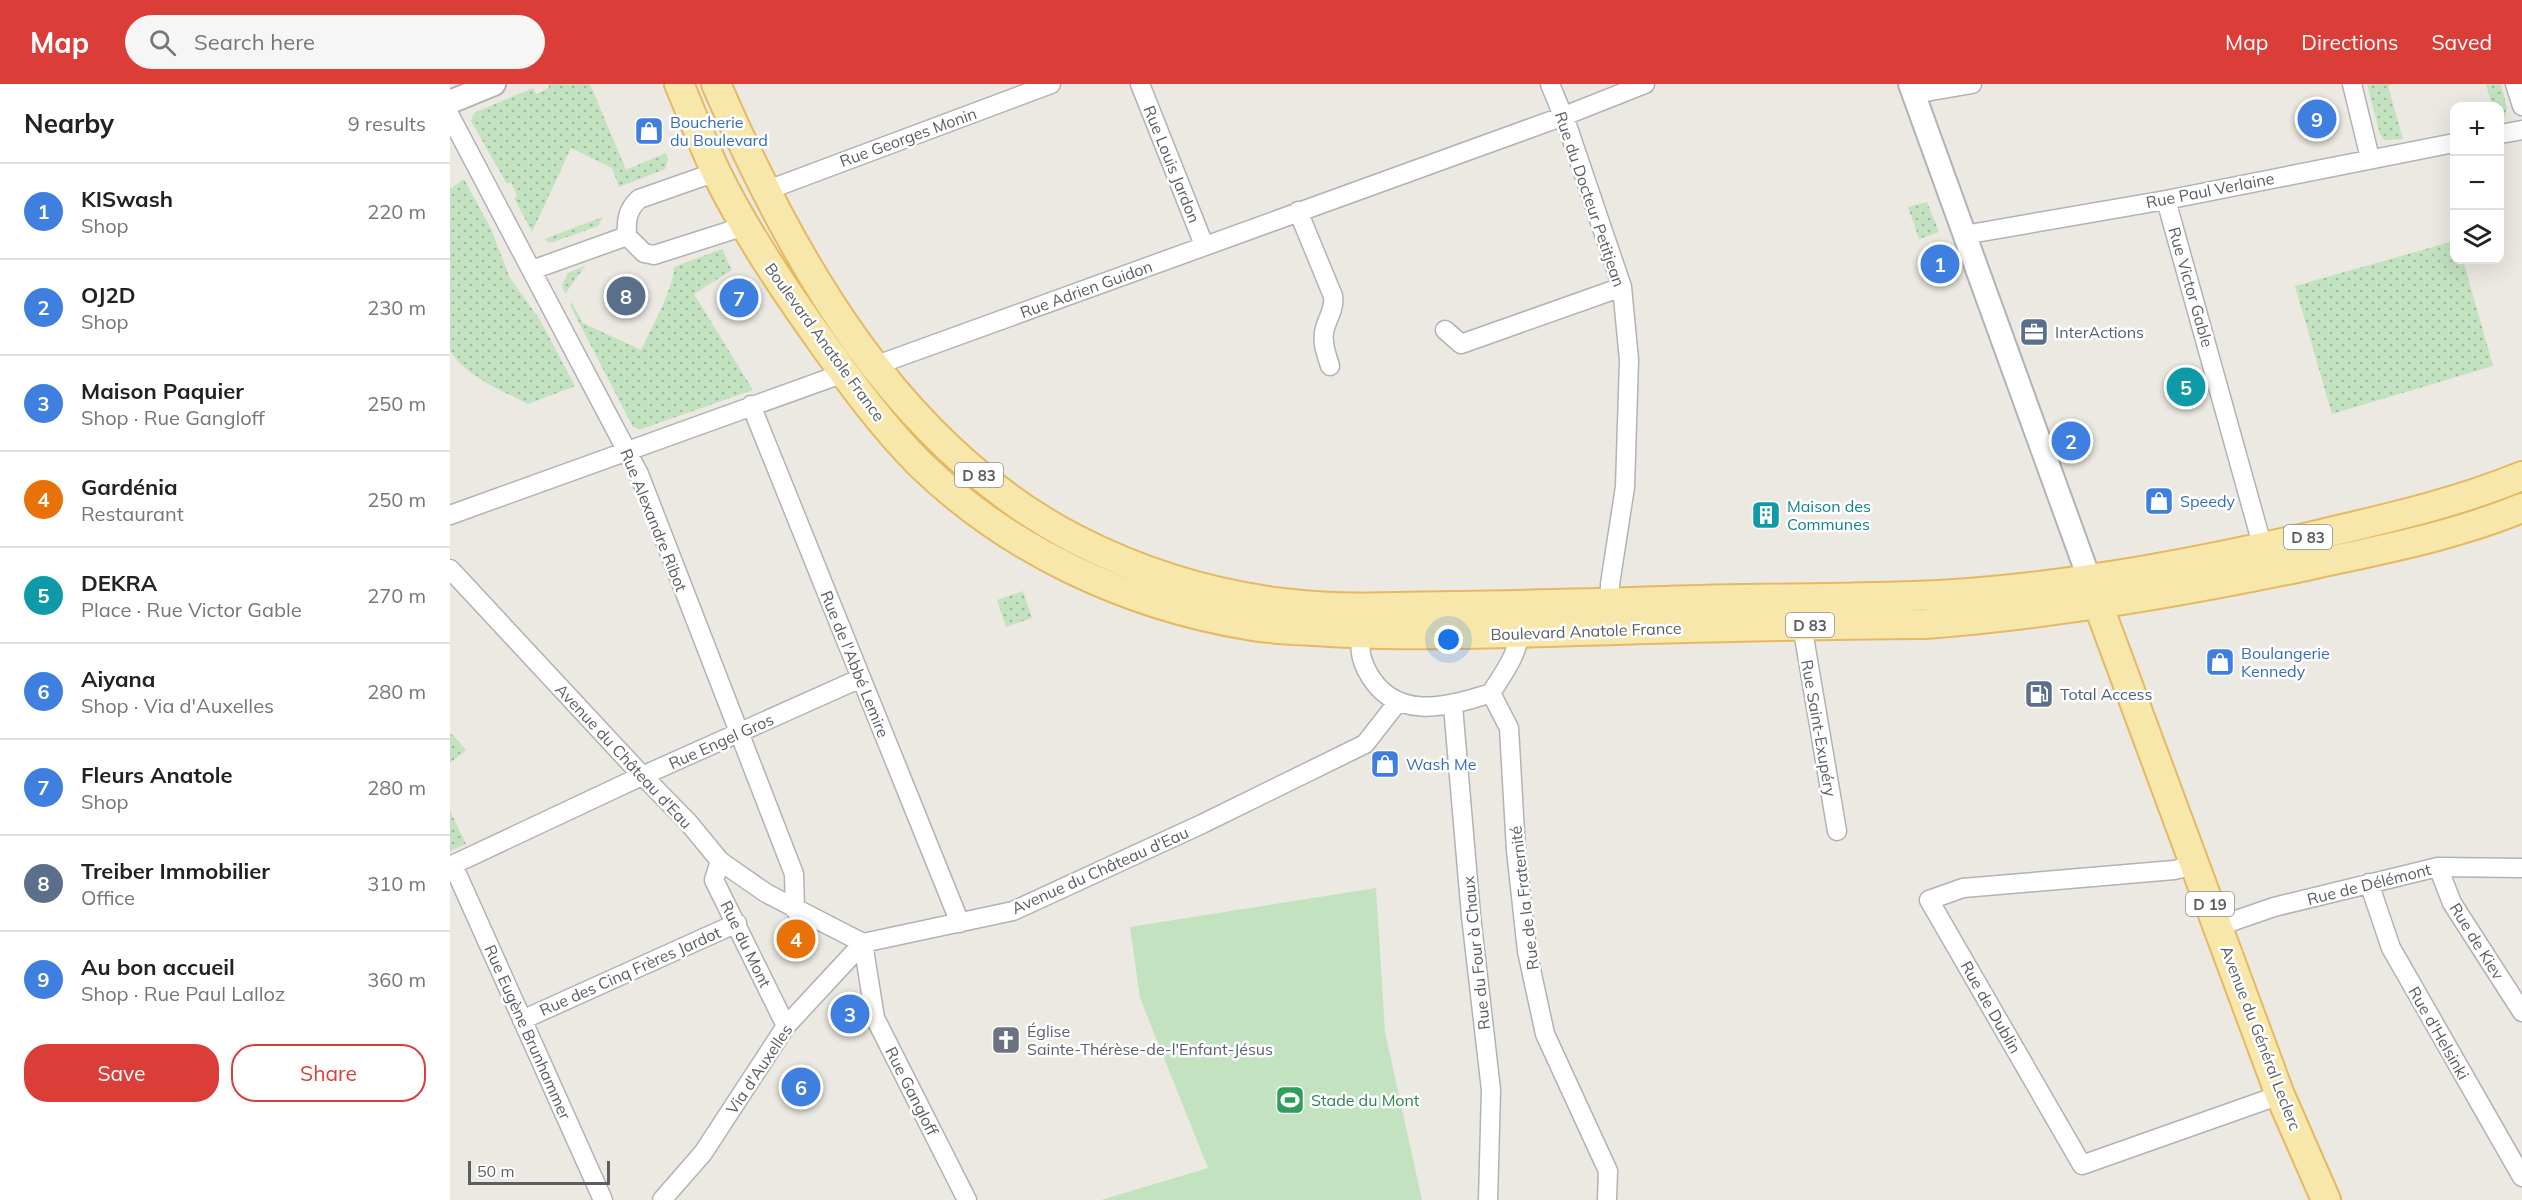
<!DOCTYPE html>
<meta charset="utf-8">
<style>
:root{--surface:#fff;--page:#f6f6f6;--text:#222;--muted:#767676;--line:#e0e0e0;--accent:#db3d39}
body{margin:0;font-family:Mulish,sans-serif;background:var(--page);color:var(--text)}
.controls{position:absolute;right:18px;top:18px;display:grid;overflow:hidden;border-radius:12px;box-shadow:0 6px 24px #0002}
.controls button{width:54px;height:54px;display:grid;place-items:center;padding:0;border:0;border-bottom:2px solid var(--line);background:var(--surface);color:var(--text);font:30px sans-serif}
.scale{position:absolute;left:18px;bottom:15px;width:142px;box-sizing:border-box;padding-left:6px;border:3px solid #5a5e62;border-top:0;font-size:16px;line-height:21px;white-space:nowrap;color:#5a5e62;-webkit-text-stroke:4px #fff;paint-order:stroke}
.you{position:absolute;left:999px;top:556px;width:21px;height:21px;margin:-15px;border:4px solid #fff;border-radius:50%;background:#1a73e8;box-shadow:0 0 0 9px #1a73e833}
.badge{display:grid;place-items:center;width:39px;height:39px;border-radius:50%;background:var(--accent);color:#fff;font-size:20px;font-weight:700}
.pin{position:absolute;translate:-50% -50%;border:3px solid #fff;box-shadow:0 2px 6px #0006}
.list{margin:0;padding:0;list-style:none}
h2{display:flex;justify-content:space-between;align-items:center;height:78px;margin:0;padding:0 24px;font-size:26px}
h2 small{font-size:20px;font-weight:400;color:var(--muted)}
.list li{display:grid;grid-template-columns:39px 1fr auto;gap:18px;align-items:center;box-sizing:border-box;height:96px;padding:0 24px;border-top:2px solid var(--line)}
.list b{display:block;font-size:22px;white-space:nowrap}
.list p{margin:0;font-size:20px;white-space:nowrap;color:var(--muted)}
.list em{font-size:20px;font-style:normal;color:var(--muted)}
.actions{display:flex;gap:12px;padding:18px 24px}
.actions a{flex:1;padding:14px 0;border:2px solid var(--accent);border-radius:24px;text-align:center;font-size:21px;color:var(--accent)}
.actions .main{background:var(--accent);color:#fff}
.icon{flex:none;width:33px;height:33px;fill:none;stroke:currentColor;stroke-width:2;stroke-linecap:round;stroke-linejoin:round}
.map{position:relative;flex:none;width:2072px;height:1116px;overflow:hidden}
header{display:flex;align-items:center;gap:36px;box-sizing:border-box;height:84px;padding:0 30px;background:var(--accent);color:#fff}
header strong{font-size:28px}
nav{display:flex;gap:33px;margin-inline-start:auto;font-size:21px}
.search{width:420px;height:54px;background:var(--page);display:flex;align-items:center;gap:15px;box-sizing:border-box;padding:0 21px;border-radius:33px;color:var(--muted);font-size:22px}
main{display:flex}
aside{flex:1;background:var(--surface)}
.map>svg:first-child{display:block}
.green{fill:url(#green-dots)}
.pitch{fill:#c2e2c0}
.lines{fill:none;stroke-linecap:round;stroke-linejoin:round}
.minor-casing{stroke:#b0b3b6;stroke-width:21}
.tertiary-casing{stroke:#b0b3b6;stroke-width:26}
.primary-casing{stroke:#e5b962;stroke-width:32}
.minor{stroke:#fff;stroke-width:18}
.tertiary{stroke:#fff;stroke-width:22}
.primary{stroke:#f8e7ab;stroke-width:28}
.labels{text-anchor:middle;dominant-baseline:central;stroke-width:5;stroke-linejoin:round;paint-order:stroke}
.shield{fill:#fff;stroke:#8c8e91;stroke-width:1.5}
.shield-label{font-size:15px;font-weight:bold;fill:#5a5e62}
.shop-label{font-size:16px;fill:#366cbe;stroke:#fff;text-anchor:start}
.street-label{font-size:16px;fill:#5a5e62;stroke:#fff}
.service-label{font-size:16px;fill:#4e5e75;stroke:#fff;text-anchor:start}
.culture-label{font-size:16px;fill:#0d838f;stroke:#fff;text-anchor:start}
.worship-label{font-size:16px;fill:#5b616d;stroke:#fff;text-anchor:start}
.leisure-label{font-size:16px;fill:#27864d;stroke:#fff;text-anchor:start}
</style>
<header>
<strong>Map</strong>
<div class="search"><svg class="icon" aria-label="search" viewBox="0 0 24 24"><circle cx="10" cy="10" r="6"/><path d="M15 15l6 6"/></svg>Search here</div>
<nav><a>Map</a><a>Directions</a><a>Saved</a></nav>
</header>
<main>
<aside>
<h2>Nearby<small>9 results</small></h2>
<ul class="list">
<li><span class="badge" style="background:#3f7fe0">1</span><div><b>KISwash</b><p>Shop</p></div><em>220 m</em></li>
<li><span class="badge" style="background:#3f7fe0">2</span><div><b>OJ2D</b><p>Shop</p></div><em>230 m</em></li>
<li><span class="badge" style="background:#3f7fe0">3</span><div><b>Maison Paquier</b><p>Shop · Rue Gangloff</p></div><em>250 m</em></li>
<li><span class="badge" style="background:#e8710a">4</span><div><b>Gardénia</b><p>Restaurant</p></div><em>250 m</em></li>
<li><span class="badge" style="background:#0f9aa8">5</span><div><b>DEKRA</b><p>Place · Rue Victor Gable</p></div><em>270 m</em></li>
<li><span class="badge" style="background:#3f7fe0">6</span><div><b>Aiyana</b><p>Shop · Via d'Auxelles</p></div><em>280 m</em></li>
<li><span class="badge" style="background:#3f7fe0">7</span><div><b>Fleurs Anatole</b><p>Shop</p></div><em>280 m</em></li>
<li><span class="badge" style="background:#5c6f8a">8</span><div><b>Treiber Immobilier</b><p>Office</p></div><em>310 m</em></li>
<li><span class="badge" style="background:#3f7fe0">9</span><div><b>Au bon accueil</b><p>Shop · Rue Paul Lalloz</p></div><em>360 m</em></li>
</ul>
<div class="actions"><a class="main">Save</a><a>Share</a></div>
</aside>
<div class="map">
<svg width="2072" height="1116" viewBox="0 0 2072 1116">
<defs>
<pattern id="green-dots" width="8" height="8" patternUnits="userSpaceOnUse" patternTransform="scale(1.5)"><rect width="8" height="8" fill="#c2e2c0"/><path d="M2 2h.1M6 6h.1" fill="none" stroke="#a1ba9f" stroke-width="1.8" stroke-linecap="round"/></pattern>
</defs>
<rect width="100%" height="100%" fill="#ece9e2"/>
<path class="green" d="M98,0H140L176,86L216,69L218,75L215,85L169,103L162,84L121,64L82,148L64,114L67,112L61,98L57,100L21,37L24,29L83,4L86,10L99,4Z
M1917,0H1942L1938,2L1953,55L1934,56L1930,50Z
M2036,0H2051L2057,24L2054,34L2050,36V22H2042Z
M14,95L41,145L60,194L90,236L125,302L78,320C51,306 17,293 0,267V105Z
M1477,118L1489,148L1469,155L1458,123Z
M153,133L148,142L103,158H99L94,155Z
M2004,157V176H2013L2043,282L1882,330L1845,202Z
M272,165L282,186L244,210L303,306L191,345L183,343L120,221L122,219L133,239L191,266C199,250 226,199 224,183Z
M135,182L115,210L112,201L118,189Z
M573,507L582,534L556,543L547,516Z
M0,648L16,666L0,679Z
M0,727L16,760L0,767Z"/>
<path class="pitch" d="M926,804L935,948L972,1116H651L758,1084L690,914L680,843Z"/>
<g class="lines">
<g class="minor-casing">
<path id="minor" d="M690,0L754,161
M1100,0L1118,44L1172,203L1179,276L1175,403L1160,500V519
M1902,0L1920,74
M2065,0L2072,22
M1464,10L1522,0
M0,32L189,390L344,790L345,826
M2050,50L2072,46
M266,88L189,115C177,126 176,137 177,152L194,169L204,171L295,142
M315,107L601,0
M1716,116L1813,464
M848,127L883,212C885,227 876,235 874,249C872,261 877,271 880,282
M1514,151L1716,116L2004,59
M82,186L177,152
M995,246L1011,260L1172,203
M424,282L1114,32L1195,0
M301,321L510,839
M0,431L394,289
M0,485L185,684L238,738L270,777L316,809L413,859L563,827L752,740L915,660L947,619
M1352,541L1387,747
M917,542C908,557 909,570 916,585C942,638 996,624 1041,609C1054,588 1073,565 1068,539
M1041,609L1059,644L1066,766L1077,867L1095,950L1158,1087L1157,1116
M1003,622L1021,832L1041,1006L1038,1116
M270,777L264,796L336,942
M3,781L153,1116
M1745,781L1724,786L1513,804L1479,816L1632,1081L1830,1011
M0,782L181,697L411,594
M1988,783L2002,819L2072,928
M1919,799L1941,864L2072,1093
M1769,842L1824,823L1988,783L2072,784
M413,859L425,934L517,1116
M72,936L287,839
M212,1116L253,1069L336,942L413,859"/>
</g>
<g class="tertiary-casing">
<path id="tertiary" d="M1460,0L1639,494
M0,18L44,0"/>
</g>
<g class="primary-casing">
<path id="primary" d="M229,0C242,30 253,61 267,90C296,149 333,204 371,257C401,299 433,343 470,380C558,466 677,521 797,541C823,546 852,546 879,548C952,552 1025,550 1098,548C1224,544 1349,541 1475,540C1606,530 1733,508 1861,481C1933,465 2004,452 2072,424
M266,0C343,178 447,362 625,455C695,491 773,514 852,521C904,526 956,522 1008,522C1077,521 1146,519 1215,517C1298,514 1381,515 1464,512C1598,507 1732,482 1863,452C1934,435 2004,420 2072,392
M1642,504L1830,1011L1876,1116"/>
</g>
<use href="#minor" class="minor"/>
<use href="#tertiary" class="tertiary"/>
<use href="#primary" class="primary"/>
</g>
<defs>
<g id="shop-square" transform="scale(1.5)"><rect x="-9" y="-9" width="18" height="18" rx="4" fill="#3f7fe0" stroke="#fff"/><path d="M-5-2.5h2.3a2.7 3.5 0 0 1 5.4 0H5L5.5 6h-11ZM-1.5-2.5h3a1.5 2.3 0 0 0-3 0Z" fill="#fff"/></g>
<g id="office-square" transform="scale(1.5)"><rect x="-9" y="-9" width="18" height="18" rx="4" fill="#5c6f8a" stroke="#fff"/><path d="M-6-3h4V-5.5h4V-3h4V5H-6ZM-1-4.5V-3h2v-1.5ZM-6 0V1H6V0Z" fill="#fff"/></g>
<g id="building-square" transform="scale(1.5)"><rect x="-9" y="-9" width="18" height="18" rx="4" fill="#0f9aa8" stroke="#fff"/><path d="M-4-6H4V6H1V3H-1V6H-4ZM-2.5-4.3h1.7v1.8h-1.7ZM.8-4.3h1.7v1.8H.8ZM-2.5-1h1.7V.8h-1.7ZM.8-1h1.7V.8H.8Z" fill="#fff"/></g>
<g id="fuel-square" transform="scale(1.5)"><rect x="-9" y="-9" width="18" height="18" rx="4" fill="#5c6f8a" stroke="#fff"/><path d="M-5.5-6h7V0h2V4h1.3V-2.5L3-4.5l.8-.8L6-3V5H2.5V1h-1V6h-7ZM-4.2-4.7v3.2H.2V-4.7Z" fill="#fff"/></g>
<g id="church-square" transform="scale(1.5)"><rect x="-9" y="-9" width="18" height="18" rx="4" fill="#6b7280" stroke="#fff"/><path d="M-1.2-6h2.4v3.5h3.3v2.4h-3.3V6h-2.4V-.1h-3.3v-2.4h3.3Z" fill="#fff"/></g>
<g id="stadium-square" transform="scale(1.5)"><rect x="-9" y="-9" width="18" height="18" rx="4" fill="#2e9e5b" stroke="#fff"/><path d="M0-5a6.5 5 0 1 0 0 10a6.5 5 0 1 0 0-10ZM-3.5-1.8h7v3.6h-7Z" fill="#fff"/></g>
</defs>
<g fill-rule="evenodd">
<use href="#shop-square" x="199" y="47"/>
<use href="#office-square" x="1584" y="248"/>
<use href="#shop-square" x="1709" y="417"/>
<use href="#building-square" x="1316" y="431"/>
<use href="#shop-square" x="1770" y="578"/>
<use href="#fuel-square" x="1589" y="610"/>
<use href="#shop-square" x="935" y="680"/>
<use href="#church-square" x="556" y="956"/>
<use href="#stadium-square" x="840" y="1016"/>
</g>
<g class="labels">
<g class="shield">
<rect x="505" y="379" width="48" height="24" rx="4.5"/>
<rect x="1834" y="441" width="48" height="24" rx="4.5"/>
<rect x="1336" y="529" width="48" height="24" rx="4.5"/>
<rect x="1736" y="808" width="48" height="24" rx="4.5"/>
</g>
<g class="shield-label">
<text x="529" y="391">D 83</text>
<text x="1858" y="453">D 83</text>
<text x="1360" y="541">D 83</text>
<text x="1760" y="820">D 19</text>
</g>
<g class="shop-label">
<text x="220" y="38">Boucherie<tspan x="220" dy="18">du Boulevard</tspan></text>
<text x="1730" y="417">Speedy</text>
<text x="1791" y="569">Boulangerie<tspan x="1791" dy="18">Kennedy</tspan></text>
<text x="956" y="680">Wash Me</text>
</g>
<g class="street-label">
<text transform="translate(458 53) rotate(-20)">Rue Georges Monin</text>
<text transform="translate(722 80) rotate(68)">Rue Louis Jardon</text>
<text transform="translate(1760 106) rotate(-11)">Rue Paul Verlaine</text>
<text transform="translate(1140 115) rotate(71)">Rue du Docteur Petitjean</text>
<text transform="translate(1741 203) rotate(74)">Rue Victor Gable</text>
<text transform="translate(636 205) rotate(-20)">Rue Adrien Guidon</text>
<text transform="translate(375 258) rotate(54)">Boulevard Anatole France</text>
<text transform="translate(204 436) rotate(68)">Rue Alexandre Ribot</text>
<text transform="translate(1136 547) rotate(-2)">Boulevard Anatole France</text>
<text transform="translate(405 580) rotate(68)">Rue de l'Abbé Lemire</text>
<text transform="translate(1369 644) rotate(80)">Rue Saint-Exupéry</text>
<text transform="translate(271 657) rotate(-24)">Rue Engel Gros</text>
<text transform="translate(174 672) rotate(47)">Avenue du Château d'Eau</text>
<text transform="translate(650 786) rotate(-24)">Avenue du Château d'Eau</text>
<text transform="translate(1919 800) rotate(-14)">Rue de Délémont</text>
<text transform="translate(1074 814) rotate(-97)">Rue de la Fraternité</text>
<text transform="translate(2027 857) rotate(58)">Rue de Kiev</text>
<text transform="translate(296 860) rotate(64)">Rue du Mont</text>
<text transform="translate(1026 869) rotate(-96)">Rue du Four à Chaux</text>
<text transform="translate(180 887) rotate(-24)">Rue des Cinq Frères Jardot</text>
<text transform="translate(1541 923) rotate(60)">Rue de Dublin</text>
<text transform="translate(78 948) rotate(66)">Rue Eugène Brunhammer</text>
<text transform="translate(1989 949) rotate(60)">Rue d'Helsinki</text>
<text transform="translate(1811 954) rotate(69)">Avenue du Général Leclerc</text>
<text transform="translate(309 985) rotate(-56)">Via d'Auxelles</text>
<text transform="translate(462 1007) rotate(63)">Rue Gangloff</text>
</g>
<g class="service-label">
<text x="1605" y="248">InterActions</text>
<text x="1610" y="610">Total Access</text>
</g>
<g class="culture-label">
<text x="1337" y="422">Maison des<tspan x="1337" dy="18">Communes</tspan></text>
</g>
<g class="worship-label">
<text x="577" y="947">Église<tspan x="577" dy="18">Sainte-Thérèse-de-l'Enfant-Jésus</tspan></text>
</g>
<g class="leisure-label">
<text x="861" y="1016">Stade du Mont</text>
</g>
</g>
</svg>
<div class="controls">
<button>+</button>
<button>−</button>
<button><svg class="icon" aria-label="layers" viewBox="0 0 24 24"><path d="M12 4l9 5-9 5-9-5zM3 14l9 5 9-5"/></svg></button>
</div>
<div class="scale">50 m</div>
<div class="you"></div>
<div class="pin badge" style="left:1490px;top:180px;background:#3f7fe0">1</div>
<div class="pin badge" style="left:1621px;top:357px;background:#3f7fe0">2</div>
<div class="pin badge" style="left:400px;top:930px;background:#3f7fe0">3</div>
<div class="pin badge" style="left:346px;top:855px;background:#e8710a">4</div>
<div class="pin badge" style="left:1736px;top:303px;background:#0f9aa8">5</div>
<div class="pin badge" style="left:351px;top:1003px;background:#3f7fe0">6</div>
<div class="pin badge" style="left:289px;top:214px;background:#3f7fe0">7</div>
<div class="pin badge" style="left:176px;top:212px;background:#5c6f8a">8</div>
<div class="pin badge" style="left:1867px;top:35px;background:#3f7fe0">9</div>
</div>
</main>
